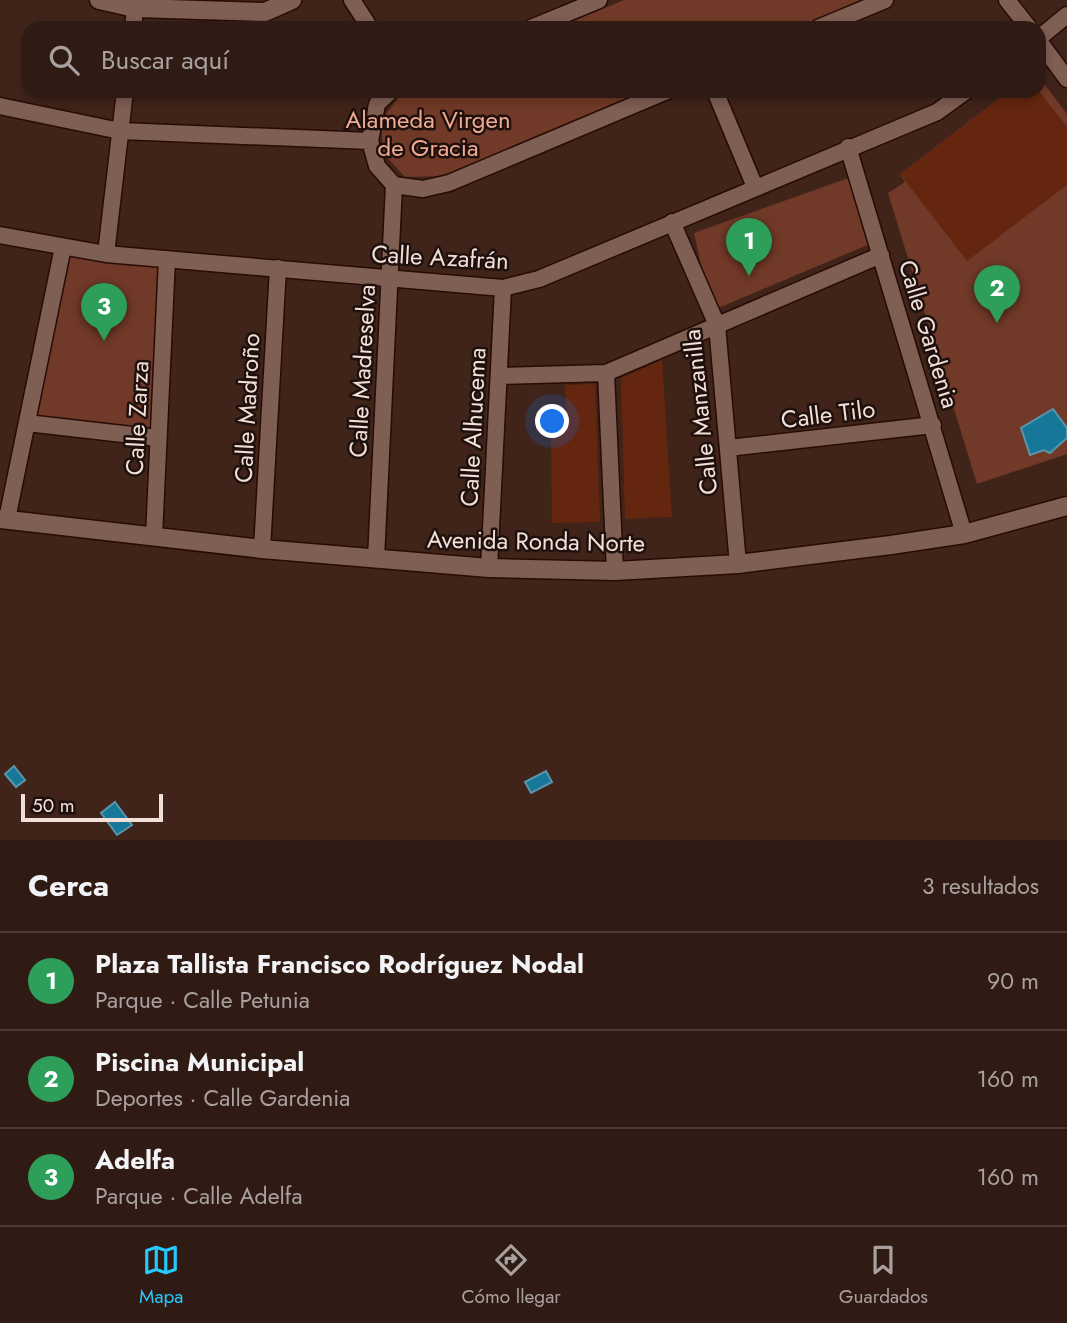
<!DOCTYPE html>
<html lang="es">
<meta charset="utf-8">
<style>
:root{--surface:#301b14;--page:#3c2822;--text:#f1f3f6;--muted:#a8a1a0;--line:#4b3934;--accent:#26c9fe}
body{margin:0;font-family:Jost,sans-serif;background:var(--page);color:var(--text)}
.scale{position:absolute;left:21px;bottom:18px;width:142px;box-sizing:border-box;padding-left:7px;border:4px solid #f2dfd8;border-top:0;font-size:19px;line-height:24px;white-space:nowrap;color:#f2dfd8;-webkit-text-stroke:5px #1e110d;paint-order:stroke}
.you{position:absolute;left:553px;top:422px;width:24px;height:24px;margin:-18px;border:5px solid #fff;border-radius:50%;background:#1a73e8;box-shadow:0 0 0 10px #1a73e833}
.badge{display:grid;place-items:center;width:46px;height:46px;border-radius:50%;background:var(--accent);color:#fff;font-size:23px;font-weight:700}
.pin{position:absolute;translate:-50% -58px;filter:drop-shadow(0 2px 4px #0008)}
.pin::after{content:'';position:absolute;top:37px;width:24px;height:21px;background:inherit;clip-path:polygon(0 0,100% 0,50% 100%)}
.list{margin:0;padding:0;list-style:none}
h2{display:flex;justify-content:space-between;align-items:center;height:91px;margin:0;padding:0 28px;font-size:30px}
h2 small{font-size:23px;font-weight:400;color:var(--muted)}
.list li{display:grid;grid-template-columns:46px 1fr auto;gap:21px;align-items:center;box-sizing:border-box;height:98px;padding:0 28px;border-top:2px solid var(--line)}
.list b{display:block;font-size:26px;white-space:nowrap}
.list p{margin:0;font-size:23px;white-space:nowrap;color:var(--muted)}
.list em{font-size:23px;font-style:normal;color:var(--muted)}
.icon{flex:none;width:38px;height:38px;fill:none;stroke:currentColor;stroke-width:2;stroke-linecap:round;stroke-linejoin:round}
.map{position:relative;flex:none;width:1067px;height:840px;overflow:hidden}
.search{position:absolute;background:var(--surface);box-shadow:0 4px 10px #0003;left:21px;right:21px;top:21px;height:77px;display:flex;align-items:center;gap:18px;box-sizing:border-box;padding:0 24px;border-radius:21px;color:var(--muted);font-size:26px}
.sheet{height:385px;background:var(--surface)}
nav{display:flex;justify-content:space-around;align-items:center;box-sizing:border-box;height:98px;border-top:2px solid var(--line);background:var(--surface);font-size:19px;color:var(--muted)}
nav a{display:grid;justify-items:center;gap:4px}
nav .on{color:var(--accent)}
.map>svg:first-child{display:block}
.green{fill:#713927}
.water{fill:#177798;stroke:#5996ab;stroke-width:2}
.building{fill:#65260f}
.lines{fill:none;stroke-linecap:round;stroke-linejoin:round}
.street-casing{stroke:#260c04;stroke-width:19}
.secondary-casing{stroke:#260c04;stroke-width:21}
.street{stroke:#7f5e53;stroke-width:16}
.secondary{stroke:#7f5e53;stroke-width:18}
.labels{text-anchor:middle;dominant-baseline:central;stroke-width:5;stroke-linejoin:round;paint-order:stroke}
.park-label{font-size:24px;fill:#f1aa93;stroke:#1e110d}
.street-label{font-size:24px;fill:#f2dfd8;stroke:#1e110d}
</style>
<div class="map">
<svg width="1067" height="840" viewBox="0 0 1067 840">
<rect width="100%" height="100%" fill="#40241a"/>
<path class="green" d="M624,0H863L797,28H557Z
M1039,77L1067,114V454L977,484L888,193L905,182L900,174L1009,91H1039Z
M409,91H647L445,176L405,177L383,153L381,121L400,95Z
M857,175L877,241L711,311L694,233Z
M63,247L167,259L158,438L27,423Z"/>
<path class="water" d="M1053,409L1067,428V438L1050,453L1044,450L1030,455L1021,428Z
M14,766L25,780L16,787L5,774Z
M546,771L552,782L531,793L525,782Z
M115,802L132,825L117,835L101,813Z"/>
<path class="building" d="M1009,91H1039L1067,127V185L967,261L900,174Z
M662,360L672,517L625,519L621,378Z
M595,384L600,522L552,523L551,425H567L565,385Z"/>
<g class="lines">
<g class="street-casing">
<path id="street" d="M352,0L370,28
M1007,0L1029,28
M133,28L135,8
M531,28L599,0
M818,28L885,0
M1039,38L1067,15
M1039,41L1067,79
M391,91L377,104L370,141L377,166L394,185L423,189L449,183L667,91
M715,91L755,187
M0,106L120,131L370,141
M848,147L964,534
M672,222L717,325L738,564
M0,235L106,254L503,288L539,279L937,112L966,91
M106,254L125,91
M606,373L615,571
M499,376L606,373L881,255
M27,423L158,438
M728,448L933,425
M7,519L63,247
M154,536L167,259
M262,549L278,268
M376,559L394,185
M489,568L503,288"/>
</g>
<g class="secondary-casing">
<path id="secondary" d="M99,0L135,8L265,12L292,0
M0,519L262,549L489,568L615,571L738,564L891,545L964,534L1067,506"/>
</g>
<use href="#street" class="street"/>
<use href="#secondary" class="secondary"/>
</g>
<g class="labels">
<g class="park-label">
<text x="428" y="119">Alameda Virgen<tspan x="428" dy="28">de Gracia</tspan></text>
</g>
<g class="street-label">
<text transform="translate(440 257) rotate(3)">Calle Azafrán</text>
<text transform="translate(929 334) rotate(73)">Calle Gardenia</text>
<text transform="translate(362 371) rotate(-87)">Calle Madreselva</text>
<text transform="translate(247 408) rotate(-87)">Calle Madroño</text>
<text transform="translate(700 412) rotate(-96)">Calle Manzanilla</text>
<text transform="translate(828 414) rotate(-7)">Calle Tilo</text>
<text transform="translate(137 418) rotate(-87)">Calle Zarza</text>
<text transform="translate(473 427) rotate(-87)">Calle Alhucema</text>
<text transform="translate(536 541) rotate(1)">Avenida Ronda Norte</text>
</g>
</g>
</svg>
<div class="scale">50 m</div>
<div class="you"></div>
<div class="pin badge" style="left:749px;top:276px;background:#2e9e5b">1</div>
<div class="pin badge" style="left:997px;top:323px;background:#2e9e5b">2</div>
<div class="pin badge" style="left:104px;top:341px;background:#2e9e5b">3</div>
<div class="search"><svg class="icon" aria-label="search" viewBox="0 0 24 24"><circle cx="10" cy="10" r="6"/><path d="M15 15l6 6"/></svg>Buscar aquí</div>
</div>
<section class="sheet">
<h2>Cerca<small>3 resultados</small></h2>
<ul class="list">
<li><span class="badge" style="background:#2e9e5b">1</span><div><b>Plaza Tallista Francisco Rodríguez Nodal</b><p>Parque · Calle Petunia</p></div><em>90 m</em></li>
<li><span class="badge" style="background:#2e9e5b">2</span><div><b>Piscina Municipal</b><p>Deportes · Calle Gardenia</p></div><em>160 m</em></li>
<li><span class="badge" style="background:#2e9e5b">3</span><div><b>Adelfa</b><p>Parque · Calle Adelfa</p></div><em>160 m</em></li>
</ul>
</section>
<nav>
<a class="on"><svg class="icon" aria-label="map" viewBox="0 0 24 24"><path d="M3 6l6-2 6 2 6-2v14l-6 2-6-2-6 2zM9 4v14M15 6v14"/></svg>Mapa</a>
<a><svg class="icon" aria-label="directions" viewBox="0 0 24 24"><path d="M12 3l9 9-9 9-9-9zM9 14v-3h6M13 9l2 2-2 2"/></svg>Cómo llegar</a>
<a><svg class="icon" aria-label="saved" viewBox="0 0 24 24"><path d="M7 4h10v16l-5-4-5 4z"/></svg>Guardados</a>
</nav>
